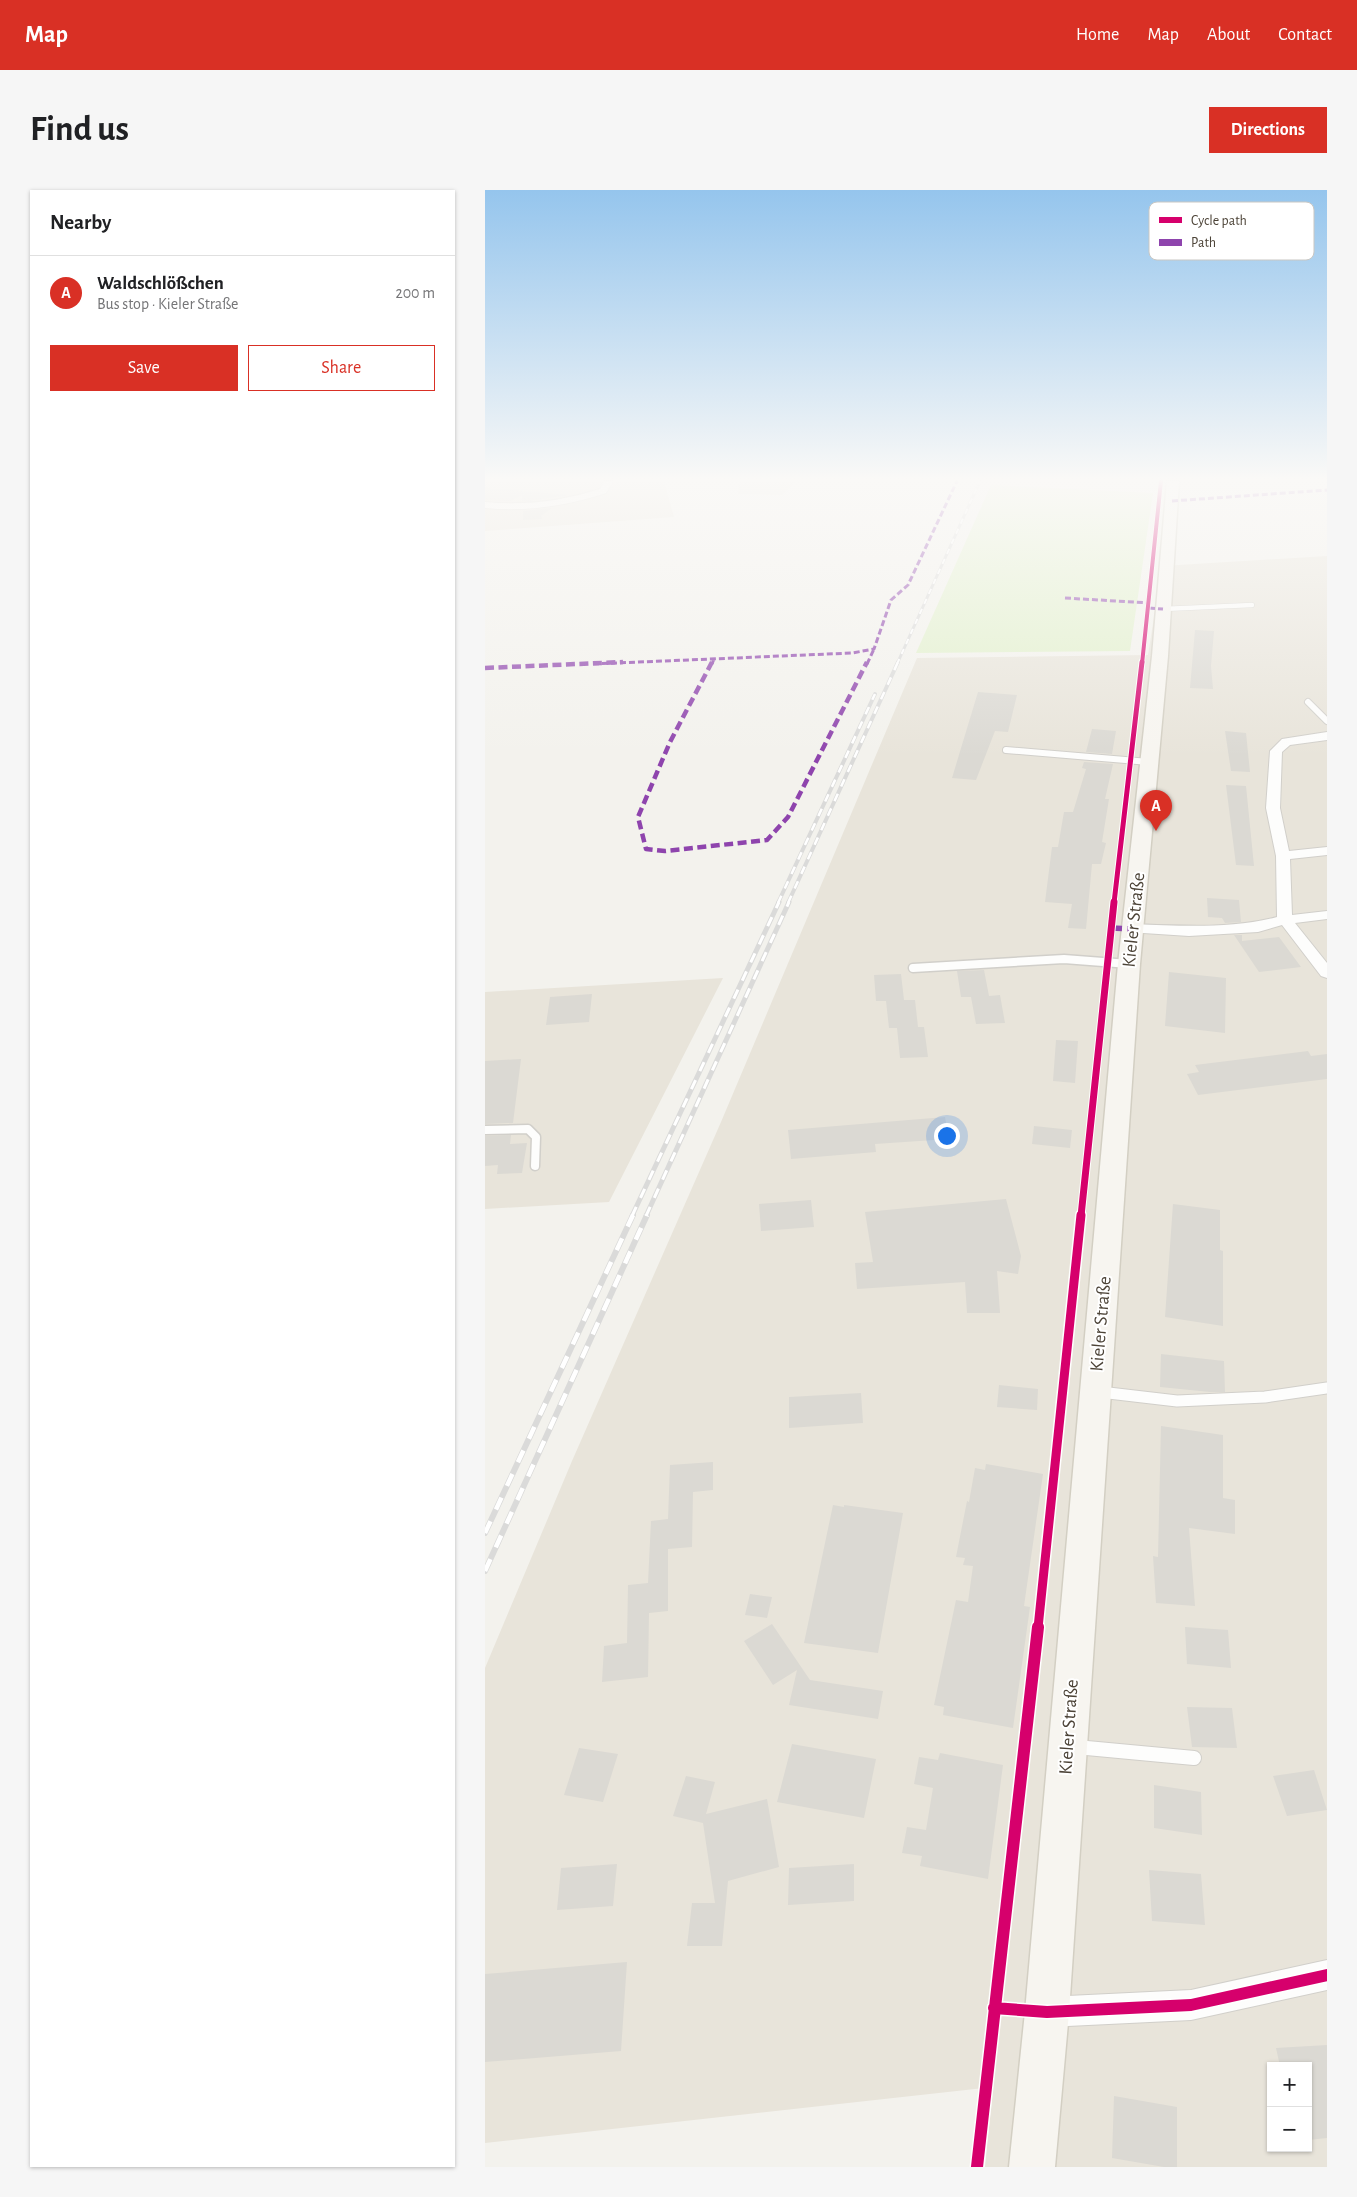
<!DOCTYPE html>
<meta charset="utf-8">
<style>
:root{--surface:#fff;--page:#f6f6f6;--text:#202124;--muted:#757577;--line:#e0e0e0;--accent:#d93025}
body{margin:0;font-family:"Alegreya Sans",sans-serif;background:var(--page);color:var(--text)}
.controls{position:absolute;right:15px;bottom:15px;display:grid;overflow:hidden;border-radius:0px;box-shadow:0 1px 4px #0004}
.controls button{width:45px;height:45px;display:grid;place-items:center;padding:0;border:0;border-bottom:1px solid var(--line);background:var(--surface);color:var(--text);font:25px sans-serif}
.you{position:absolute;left:461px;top:945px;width:18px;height:18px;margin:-12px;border:4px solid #fff;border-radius:50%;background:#1a73e8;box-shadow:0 0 0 8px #1a73e833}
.badge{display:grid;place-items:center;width:32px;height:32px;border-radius:50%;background:var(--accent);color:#fff;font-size:16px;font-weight:700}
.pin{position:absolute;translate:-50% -41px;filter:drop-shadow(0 1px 2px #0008)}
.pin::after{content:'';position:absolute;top:26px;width:18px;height:15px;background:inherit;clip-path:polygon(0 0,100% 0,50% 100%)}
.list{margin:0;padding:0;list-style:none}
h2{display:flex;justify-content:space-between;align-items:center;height:65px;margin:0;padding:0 20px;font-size:21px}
h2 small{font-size:16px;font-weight:400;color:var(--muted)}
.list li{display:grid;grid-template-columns:32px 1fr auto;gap:15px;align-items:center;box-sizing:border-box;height:75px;padding:0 20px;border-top:1px solid var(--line)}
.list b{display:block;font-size:19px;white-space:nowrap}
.list p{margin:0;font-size:16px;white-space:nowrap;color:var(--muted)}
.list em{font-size:16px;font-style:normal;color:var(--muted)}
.actions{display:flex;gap:10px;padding:15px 20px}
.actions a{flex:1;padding:11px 0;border:1px solid var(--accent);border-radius:0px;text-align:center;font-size:18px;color:var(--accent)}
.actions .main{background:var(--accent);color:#fff}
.map{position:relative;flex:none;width:842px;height:1977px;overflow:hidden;border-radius:0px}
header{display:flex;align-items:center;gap:30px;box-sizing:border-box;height:70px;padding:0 25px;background:var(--accent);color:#fff}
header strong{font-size:24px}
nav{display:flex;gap:28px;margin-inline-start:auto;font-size:18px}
.intro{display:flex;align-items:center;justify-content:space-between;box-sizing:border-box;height:120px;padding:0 30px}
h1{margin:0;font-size:35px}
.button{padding:12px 22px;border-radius:0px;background:var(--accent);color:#fff;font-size:18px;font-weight:700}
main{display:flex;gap:30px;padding:0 30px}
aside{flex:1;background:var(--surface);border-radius:0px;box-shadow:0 1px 4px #0004}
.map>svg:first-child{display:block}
.residential{fill:#e8e4da;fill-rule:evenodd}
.green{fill:#e1f0cb}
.building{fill:#dbd9d3}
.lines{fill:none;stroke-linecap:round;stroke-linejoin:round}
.service-far4-casing{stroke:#d1cfca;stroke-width:5.5}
.service-far3-casing{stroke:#d1cfca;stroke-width:8}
.service-far2-casing{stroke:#d1cfca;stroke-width:11}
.service-far1-casing{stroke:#d1cfca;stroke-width:13}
.service-casing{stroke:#d1cfca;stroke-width:16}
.minor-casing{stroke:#d1cfca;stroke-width:2}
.secondary-casing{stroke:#d3cfc3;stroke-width:3}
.service-far4{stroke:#fdfdfc;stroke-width:4.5}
.service-far3{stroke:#fdfdfc;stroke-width:6}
.service-far2{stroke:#fdfdfc;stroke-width:8}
.service-far1{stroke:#fdfdfc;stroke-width:11}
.service{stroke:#fdfdfc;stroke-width:14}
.minor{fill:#fdfdfc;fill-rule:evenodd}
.secondary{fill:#f7f5f0;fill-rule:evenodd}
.rail-far3-casing{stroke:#dadad9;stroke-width:3}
.rail-far2-casing{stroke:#dadad9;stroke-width:4}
.rail-far1-casing{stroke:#dadad9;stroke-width:5}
.rail-casing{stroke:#dadad9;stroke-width:6}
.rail-far3{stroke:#fff;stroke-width:2;stroke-dasharray:5.5;stroke-linecap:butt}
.rail-far2{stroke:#fff;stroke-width:2.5;stroke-dasharray:8;stroke-linecap:butt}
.rail-far1{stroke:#fff;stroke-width:3;stroke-dasharray:10;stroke-linecap:butt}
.rail{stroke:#fff;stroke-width:4.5;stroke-dasharray:13;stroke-linecap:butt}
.quiet-far2{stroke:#8e44ad;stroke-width:3;stroke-dasharray:6 3;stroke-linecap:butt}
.quiet-far1{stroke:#8e44ad;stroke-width:4.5;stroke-dasharray:9 4.5;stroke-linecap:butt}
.quiet{stroke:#8e44ad;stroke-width:5.5;stroke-dasharray:11 5.5;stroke-linecap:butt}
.cycleway-far4-casing{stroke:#fff;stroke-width:5.5}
.cycleway-far3-casing{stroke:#fff;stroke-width:7}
.cycleway-far2-casing{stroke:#fff;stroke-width:9}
.cycleway-far1-casing{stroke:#fff;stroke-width:12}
.cycleway-casing{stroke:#fff;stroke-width:15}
.cycleway-far4{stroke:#d6006c;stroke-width:4}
.cycleway-far3{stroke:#d6006c;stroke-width:5}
.cycleway-far2{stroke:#d6006c;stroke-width:7}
.cycleway-far1{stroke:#d6006c;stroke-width:9}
.cycleway{stroke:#d6006c;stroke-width:12}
.labels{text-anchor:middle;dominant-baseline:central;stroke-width:4;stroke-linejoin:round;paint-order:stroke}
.street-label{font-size:19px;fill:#4c4337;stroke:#fff}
.key{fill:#fff;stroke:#c9c7c3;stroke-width:1}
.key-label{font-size:14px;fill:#4c4337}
</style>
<header>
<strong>Map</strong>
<nav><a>Home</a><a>Map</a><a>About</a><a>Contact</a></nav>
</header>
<div class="intro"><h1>Find us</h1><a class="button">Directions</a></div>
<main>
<aside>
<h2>Nearby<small></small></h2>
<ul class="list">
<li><span class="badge">A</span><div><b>Waldschlößchen</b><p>Bus stop · Kieler Straße</p></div><em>200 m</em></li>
</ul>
<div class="actions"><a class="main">Save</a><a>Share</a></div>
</aside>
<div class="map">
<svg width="842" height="1977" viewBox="0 0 842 1977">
<rect width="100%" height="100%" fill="#f3f2ed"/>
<path class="residential" d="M0,291H179L189,327L0,341Z
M254,291H312L297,305L253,304Z
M842,366V1977H500L508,1897L0,1953V1478L87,1271L236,932L432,468L663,465L677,376ZM786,1876H823V1958H786Z
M238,788L124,1012L0,1019V802Z"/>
<path class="green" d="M506,295L668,303L645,461L431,463Z"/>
<path class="building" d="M0,298L37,301L84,305L44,311H37V305L26,311L0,310Z
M67,318L56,326L57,329L38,330V321Z
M710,440L729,441L726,476L728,499L705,498Z
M493,502L532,505L523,542L510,541L491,590L467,588Z
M607,539L631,541L627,564L601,562Z
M740,541L761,543L765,582L746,581Z
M599,572L628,574L620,609H624L617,652L621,653L616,674H607L601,739L583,738L587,714L560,712L567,657H573L579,622H588L601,579L597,578Z
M741,595L761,596L769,676L751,675Z
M722,708L754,710L756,732L740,733L737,728L723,727Z
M749,745H757V751L794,747L816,777L774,782Z
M499,780L504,806L515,805L520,833L491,834L486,807H476L472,781Z
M684,782L741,788L740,843L680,836Z
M416,784L419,810H430L433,837H439L443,867L415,868L412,838H404L401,811H391L389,785Z
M107,804L104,832L61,835L65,807Z
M571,850L593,851L590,893L568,891Z
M823,861L826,866L842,864V889L713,905L702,884L714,882L710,875Z
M36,869L28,933L0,934V871Z
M460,927L464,949L390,954L391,962L306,969L303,940Z
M549,936L587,940L585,958L547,954Z
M26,945L25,954L42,953L37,983L12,984L13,975L0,976V946Z
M521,1009L536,1066L533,1084L512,1081L515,1123H482L480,1092L372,1099L370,1073L388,1072L380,1022Z
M326,1010L329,1037L276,1041L274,1014Z
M688,1014L735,1020V1060L738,1061V1136L680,1127Z
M676,1164L739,1171L740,1202H725L675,1197Z
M514,1195L553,1199L552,1220L512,1217Z
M376,1203L378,1233L304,1238V1207Z
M676,1236L738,1245V1308L750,1310V1344L704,1338L710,1416L671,1413L668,1366L673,1367Z
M228,1272V1300L208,1302L207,1357L183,1359V1421L164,1423L163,1487L117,1492L119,1456L142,1453L143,1395L163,1393L166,1331L183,1329L185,1275Z
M501,1274L558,1284L539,1416L545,1417L528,1538L458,1525L459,1517L449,1515L471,1410L483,1412L488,1376L478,1375L480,1368L471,1367L482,1311L484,1312L490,1278L500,1280Z
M348,1315L359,1317V1315L418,1323L393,1463L319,1453Z
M265,1404L287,1407L282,1428L260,1425Z
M287,1434L325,1490L398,1501L393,1529L304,1515L312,1480L288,1495L259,1451Z
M700,1437L743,1440L746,1478L702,1474Z
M702,1517L747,1518L752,1558L707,1557Z
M307,1554L391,1569L379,1628L292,1612Z
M94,1558L133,1564L118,1612L79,1605Z
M455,1563L518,1575L503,1689L435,1676L437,1666L417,1663L422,1637L441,1640L448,1598L429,1594L434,1567L453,1570Z
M829,1580L842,1620L802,1626L788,1586Z
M201,1586L230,1592L221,1624L282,1609L294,1677L243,1691L237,1756H202L207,1713H230L218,1633L188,1626Z
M669,1595L716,1602L717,1645L669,1638Z
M132,1674L128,1716L72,1720L76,1678Z
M369,1674V1711L303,1715L304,1678Z
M664,1680L716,1684L720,1735L667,1731Z
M142,1772L136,1861L0,1872V1784Z
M842,1855V1948L823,1950V1876H795L791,1858Z
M629,1906L692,1917V1977H679L627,1968Z"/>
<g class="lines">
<g class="service-far4-casing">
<path id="service-far4" d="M678,419L767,415"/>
</g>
<g class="service-far3-casing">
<path id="service-far3" d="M823,512L842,531
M521,560L664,572"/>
</g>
<g class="service-far2-casing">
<path id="service-far2" d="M428,778L579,769L644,774
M0,940L43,939L51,947L50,976"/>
</g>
<g class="service-far1-casing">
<path id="service-far1" d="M615,1202L692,1211L780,1207L842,1198"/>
</g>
<g class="service-casing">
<path id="service" d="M591,1557L709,1568"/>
</g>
<g class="minor-casing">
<path id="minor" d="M120,291H128L121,303C81,316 42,322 0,318V312C40,316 77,311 115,299Z
M842,542V550L805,555L797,562L795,618L804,661L842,657V665L805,669L807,725L842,721V729L810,733L842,773V788L836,786L797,735L773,742L704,746L643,742L640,739L648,734C696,736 746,739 792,727L791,666L781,618L785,561L797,549Z
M842,1770V1800L706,1830L562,1837L551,1833L547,1822L551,1811L562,1807L706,1800Z"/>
</g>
<g class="secondary-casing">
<path id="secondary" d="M682,291H694L683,466L655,774L584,1822L570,1977H524L540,1822L633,774L667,466Z"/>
</g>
<use href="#service-far4" class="service-far4"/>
<use href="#service-far3" class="service-far3"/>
<use href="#service-far2" class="service-far2"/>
<use href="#service-far1" class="service-far1"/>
<use href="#service" class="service"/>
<use href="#minor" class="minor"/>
<use href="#secondary" class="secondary"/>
<g class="rail-far3-casing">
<path id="rail-far3" d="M412,474L495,291"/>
</g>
<g class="rail-far2-casing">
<path id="rail-far2" d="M293,713L390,504
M303,713L413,472"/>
</g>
<g class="rail-far1-casing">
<path id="rail-far1" d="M147,1026L294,712
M161,1026L304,712"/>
</g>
<g class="rail-casing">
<path id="rail" d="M0,1343L148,1025
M0,1381L162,1025"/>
</g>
<use href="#rail-far3" class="rail-far3"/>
<use href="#rail-far2" class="rail-far2"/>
<use href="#rail-far1" class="rail-far1"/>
<use href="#rail" class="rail"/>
<path class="quiet-far2" d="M687,311L842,300
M580,408L665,413
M664,418L678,419
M108,474L367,463L389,459L406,410L423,395L472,291
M227,474L229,469
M382,474L389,459"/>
<path class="quiet-far1" d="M227,472L185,552L153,627L161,659L180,661L282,650L303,627L382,472
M0,478L138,472"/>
<path class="quiet" d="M626,738L648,739"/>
<g class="cycleway-far4-casing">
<path id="cycleway-far4" d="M657,474L676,291"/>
</g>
<g class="cycleway-far3-casing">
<path id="cycleway-far3" d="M629,713L657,472"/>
</g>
<g class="cycleway-far2-casing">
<path id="cycleway-far2" d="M596,1026L629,712"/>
</g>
<g class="cycleway-far1-casing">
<path id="cycleway-far1" d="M553,1438L596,1025"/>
</g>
<g class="cycleway-casing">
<path id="cycleway" d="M509,1818L562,1822L706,1815L842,1785
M492,1977L553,1437"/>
</g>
<use href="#cycleway-far4" class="cycleway-far4"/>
<use href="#cycleway-far3" class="cycleway-far3"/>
<use href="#cycleway-far2" class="cycleway-far2"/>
<use href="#cycleway-far1" class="cycleway-far1"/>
<use href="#cycleway" class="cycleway"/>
</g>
<linearGradient id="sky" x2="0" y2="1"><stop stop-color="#95c5ed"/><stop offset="0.51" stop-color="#faf9f7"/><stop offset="1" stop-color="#faf9f7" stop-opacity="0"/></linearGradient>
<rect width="842" height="567" fill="url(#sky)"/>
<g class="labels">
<g class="street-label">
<text transform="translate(649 730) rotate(-84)">Kieler Straße</text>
<text transform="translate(616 1134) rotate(-85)">Kieler Straße</text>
<text transform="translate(584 1537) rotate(-86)">Kieler Straße</text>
</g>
</g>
<rect x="664" y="12" width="165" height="58" rx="8" class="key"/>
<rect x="674" y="27" width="23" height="6" fill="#d6006c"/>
<rect x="674" y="49" width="23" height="7" fill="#8e44ad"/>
<g class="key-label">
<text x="706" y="35">Cycle path</text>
<text x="706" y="57">Path</text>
</g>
</svg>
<div class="controls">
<button>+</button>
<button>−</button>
</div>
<div class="you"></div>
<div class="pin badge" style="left:671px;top:641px">A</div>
</div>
</main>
